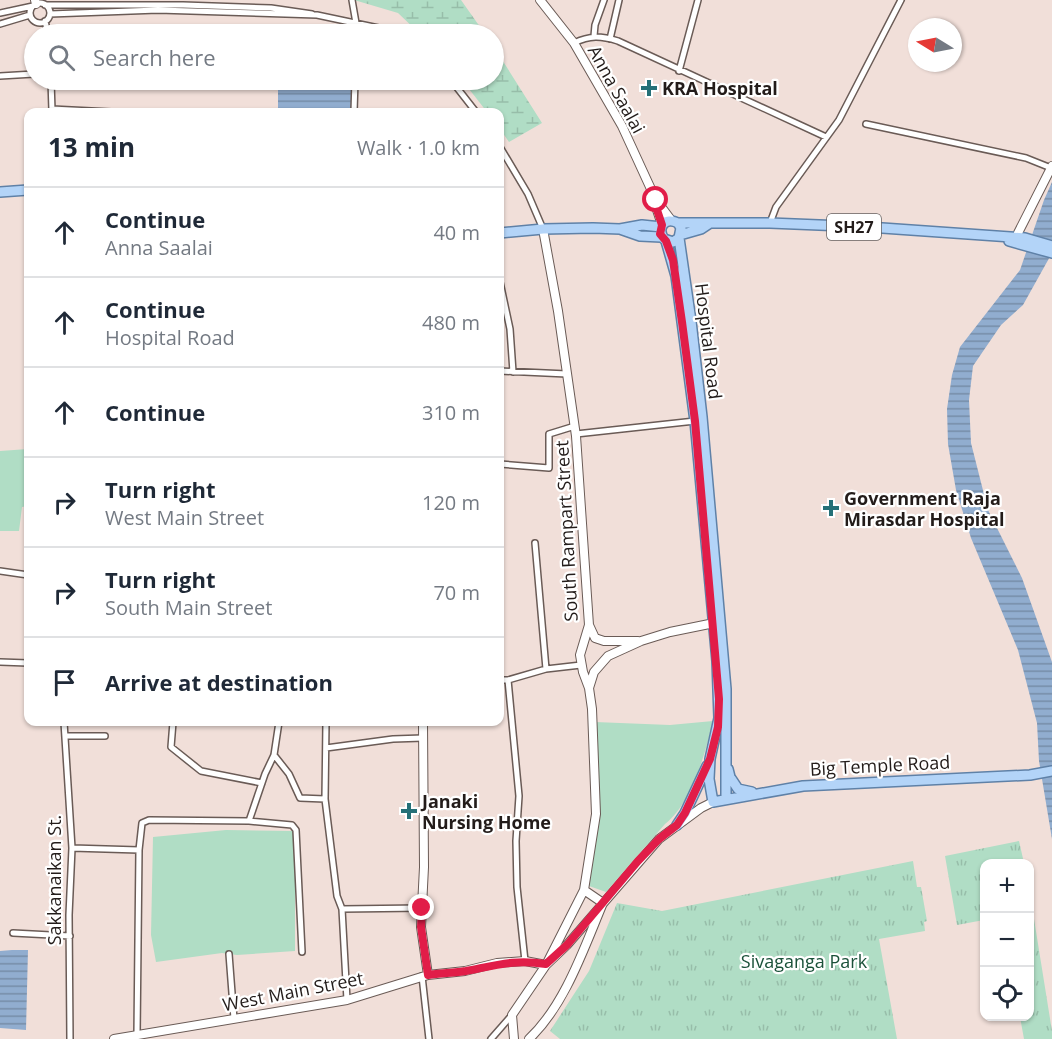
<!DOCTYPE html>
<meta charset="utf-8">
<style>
:root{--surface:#fff;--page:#f6f6f7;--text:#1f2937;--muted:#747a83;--line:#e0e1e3}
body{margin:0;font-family:"Open Sans",sans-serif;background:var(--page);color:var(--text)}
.controls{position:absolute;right:18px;bottom:18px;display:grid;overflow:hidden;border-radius:12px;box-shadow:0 2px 4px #0004}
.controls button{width:54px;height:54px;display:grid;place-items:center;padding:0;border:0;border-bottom:2px solid var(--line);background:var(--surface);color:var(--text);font:30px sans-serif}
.compass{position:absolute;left:908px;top:18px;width:54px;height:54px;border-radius:50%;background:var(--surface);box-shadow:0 2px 4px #0004;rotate:280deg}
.stop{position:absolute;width:18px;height:18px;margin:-14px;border:4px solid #e11d48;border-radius:50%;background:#fff}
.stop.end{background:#e11d48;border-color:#fff;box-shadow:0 2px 6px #0008}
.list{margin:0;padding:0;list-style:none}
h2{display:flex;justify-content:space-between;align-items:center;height:78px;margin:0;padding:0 24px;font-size:26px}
h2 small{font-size:20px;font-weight:400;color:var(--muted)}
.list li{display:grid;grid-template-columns:39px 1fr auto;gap:18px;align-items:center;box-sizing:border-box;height:90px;padding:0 24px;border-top:2px solid var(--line)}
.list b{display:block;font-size:22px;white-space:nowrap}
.list p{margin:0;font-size:20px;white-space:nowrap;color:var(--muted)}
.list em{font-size:20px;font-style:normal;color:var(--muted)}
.icon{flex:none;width:33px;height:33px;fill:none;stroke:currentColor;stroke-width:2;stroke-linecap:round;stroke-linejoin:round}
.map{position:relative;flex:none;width:1052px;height:1039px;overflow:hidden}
.search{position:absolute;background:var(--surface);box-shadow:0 2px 4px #0004;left:24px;top:24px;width:480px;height:66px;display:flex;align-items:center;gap:15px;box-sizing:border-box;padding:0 21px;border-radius:33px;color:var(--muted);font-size:22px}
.panel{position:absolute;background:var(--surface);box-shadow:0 2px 4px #0004;left:24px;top:108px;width:480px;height:618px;border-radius:12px}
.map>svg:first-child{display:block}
.grass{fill:url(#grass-tufts)}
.wetland{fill:url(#wetland-marsh)}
.pitch{fill:#b0ddc5}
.water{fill:url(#water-rules)}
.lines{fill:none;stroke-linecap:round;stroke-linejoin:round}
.street-casing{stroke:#6a5b56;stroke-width:8}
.secondary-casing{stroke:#6a5b56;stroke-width:10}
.primary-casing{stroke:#5f81a7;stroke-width:12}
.street{stroke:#fff;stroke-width:5}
.secondary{stroke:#fff;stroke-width:8}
.primary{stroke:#b3d4f8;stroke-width:9}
.route{stroke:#e11d48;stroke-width:8}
.poi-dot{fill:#257077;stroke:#fff;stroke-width:2}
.labels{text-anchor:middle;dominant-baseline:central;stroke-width:4.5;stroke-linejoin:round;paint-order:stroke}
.shield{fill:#fff;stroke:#65605f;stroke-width:1.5}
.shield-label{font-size:16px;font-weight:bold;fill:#231c1a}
.poi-label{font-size:18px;font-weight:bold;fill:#231c1a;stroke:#fff;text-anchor:start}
.street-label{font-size:18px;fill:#231c1a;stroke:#fff}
.park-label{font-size:18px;fill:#1a5139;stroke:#fff}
</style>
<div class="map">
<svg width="1052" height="1039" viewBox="0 0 1052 1039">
<defs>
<pattern id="grass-tufts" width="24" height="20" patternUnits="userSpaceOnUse" patternTransform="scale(1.5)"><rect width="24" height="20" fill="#b0ddc5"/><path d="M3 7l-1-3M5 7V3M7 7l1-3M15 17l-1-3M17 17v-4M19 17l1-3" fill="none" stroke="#97bda9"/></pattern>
<pattern id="wetland-marsh" width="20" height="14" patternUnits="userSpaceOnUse" patternTransform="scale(1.5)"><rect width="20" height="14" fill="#b0ddc5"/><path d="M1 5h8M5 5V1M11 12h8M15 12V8" fill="none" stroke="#97bda9"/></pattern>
<pattern id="water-rules" width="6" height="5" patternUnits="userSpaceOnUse" patternTransform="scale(1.5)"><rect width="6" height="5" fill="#91adcf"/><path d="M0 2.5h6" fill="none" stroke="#768ca7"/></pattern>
</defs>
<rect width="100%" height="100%" fill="#f1dfd9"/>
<path class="grass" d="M1019,841L1024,863L984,864V920L957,925L945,856Z
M913,861L917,887H921L927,921L924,922L925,931L879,939L897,1039H560L550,1031L589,971L617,903L662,911Z
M1030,894L1052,1031V1039H1024L1020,1017L1030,1016Z"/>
<path class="wetland" d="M354,0H461L485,34H420L398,13Z
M494,47L542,123L509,142L500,129V112H487L462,80H494Z"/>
<path class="pitch" d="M28,449V506L22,507L19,531H0V451Z
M713,721C705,754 692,803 665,824L606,892L589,886L598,817L595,722L670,725Z
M226,830L295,831V951L237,955L222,953L156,962L151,935L153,837Z"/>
<path class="water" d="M278,80H351V112H278Z
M1052,182V253L1023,305L1001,325L973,366L969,400L971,443L988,510L1022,578L1052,662V839L1039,761L1037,723L1018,650L971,538L956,490L948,444L947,409L952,375L960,347L1020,270L1044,200Z
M12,950H28L26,1030L0,1028V951Z"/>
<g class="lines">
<g class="street-casing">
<path id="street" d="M352,0L356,23V34
M30 13a10 10 0 1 1 20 0a10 10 0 1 1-20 0Z
M45,5H183L271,8L312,14
M0,13L33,6
M50,14L158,10L317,15L388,30L396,34
M45,21L48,34
M0,24L30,15
M594,36L595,25L604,0
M610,39L619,0
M574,43C590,35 601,36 618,41L826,137
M679,71L698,0
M0,76L34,74
M51,80L52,111
M451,80L476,112
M52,109L111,112
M354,112L355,80
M866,124L1026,158L1051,168
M500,147L528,194L543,229
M770,223L776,207L839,120L901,0
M500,282L510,329L513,372
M500,371L567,374
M576,434L695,421
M500,464L549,468V434L575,426
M535,543L546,669
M0,571L28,575
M0,662L28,663
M500,680H508L519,796L516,841L517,887L525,961
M508,680L546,669L581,665
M64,722L72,848L69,915L70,1039
M173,722L171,747L201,771L262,783
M326,722L325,799L337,896L342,909L347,1000
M65,736H105
M326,748L393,739L423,738
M274,755L289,774L300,798L325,799
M249,821L292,825L296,830L302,952
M72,848L139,850
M342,909L422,908
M13,933L70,936
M229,954L234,1019
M422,976L429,1039
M137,1035L139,850L142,823L149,820L249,821L265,774L274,755L279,722
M491,1039L512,1015"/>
</g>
<g class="secondary-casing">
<path id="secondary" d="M35,0L36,4
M540,0L574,43L622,126L656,200L671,220
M656,200L657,210L662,225
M543,229L558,311L576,436L589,625L580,655L583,672L589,688L592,709L596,814L584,890L546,965
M1018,233L1052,166
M589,625L595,638L604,641H638
M589,688L594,672L608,656L641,641L670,632L719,622
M423,722L424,867L421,927L428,975
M114,1039L347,1000L428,975L465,971L497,963L525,961L546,965
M514,1039L512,1015L546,965L567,945L659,839L701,808L713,802
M529,1039C565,1005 584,948 603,903L584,890"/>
</g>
<g class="primary-casing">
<path id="primary" d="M0,192L28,190
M678,223L681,228L679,238L673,242L664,239C656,228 665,216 678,223H770L868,227L1025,238L1052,246
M620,229L642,225L661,227
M500,233L543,229L593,228L620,229L640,236L661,237
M680,235L701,229L710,223
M679,238L691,321L702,417L726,689V799
M666,241L676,276L695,421L717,661L719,718L710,759L709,779L713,802L803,786L1030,775L1052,771
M1009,241L1052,253
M728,769L730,777L738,789L752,792
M677,825L685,813L707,766"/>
</g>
<use href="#street" class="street"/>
<use href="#secondary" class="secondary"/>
<use href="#primary" class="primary"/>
</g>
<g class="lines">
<path class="route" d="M422,908L421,927L428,975C440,973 454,973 466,971C497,965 515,959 546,964L567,945L638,861L659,839L677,825L685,813L710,759L718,727L719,699L695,421L682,322L673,260L666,241L660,234L662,225L657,210L656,200"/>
</g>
<g class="poi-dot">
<path d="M646 79h6v6h6v6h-6v6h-6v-6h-6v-6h6z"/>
<path d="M828 499h6v6h6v6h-6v6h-6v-6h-6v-6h6z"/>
<path d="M406 802h6v6h6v6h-6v6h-6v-6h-6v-6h6z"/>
</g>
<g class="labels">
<rect class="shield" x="827" y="214" width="54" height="26" rx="4.5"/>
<g class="shield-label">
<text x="854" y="227">SH27</text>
</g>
<g class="poi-label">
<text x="662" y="88">KRA Hospital</text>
<text x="844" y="498">Government Raja<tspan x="844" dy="21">Mirasdar Hospital</tspan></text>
<text x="422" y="801">Janaki<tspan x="422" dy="21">Nursing Home</tspan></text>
</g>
<g class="street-label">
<text transform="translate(617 89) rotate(61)">Anna Saalai</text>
<text transform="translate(709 341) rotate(83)">Hospital Road</text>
<text transform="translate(566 531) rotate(-93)">South Rampart Street</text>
<text transform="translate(880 765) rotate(-3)">Big Temple Road</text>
<text transform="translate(54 880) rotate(-90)">Sakkanaikan St.</text>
<text transform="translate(293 991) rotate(-11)">West Main Street</text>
</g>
<g class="park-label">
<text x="804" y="961">Sivaganga Park</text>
</g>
</g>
</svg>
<div class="controls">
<button>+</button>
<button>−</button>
<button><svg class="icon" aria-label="locate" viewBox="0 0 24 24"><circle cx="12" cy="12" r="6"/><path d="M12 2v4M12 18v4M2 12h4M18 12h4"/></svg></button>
</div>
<svg class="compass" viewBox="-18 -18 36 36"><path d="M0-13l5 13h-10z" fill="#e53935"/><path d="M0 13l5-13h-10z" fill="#747a83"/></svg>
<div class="stop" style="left:656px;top:200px"></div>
<div class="stop end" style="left:422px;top:908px"></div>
<div class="search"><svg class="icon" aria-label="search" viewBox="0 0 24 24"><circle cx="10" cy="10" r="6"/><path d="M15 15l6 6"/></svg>Search here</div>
<section class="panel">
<h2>13 min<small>Walk · 1.0 km</small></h2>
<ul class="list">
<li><svg class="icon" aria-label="ahead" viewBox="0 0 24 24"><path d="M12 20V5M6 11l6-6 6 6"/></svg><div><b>Continue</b><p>Anna Saalai</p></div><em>40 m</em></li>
<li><svg class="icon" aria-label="ahead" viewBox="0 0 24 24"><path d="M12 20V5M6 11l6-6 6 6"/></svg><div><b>Continue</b><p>Hospital Road</p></div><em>480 m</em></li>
<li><svg class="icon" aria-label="ahead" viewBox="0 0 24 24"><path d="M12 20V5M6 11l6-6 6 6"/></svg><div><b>Continue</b></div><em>310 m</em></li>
<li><svg class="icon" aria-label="right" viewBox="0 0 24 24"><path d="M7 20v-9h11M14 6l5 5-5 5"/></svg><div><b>Turn right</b><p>West Main Street</p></div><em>120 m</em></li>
<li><svg class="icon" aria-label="right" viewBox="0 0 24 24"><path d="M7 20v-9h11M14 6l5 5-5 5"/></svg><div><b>Turn right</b><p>South Main Street</p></div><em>70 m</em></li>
<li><svg class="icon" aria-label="arrive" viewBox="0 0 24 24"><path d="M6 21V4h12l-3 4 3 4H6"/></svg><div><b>Arrive at destination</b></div></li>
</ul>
</section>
</div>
